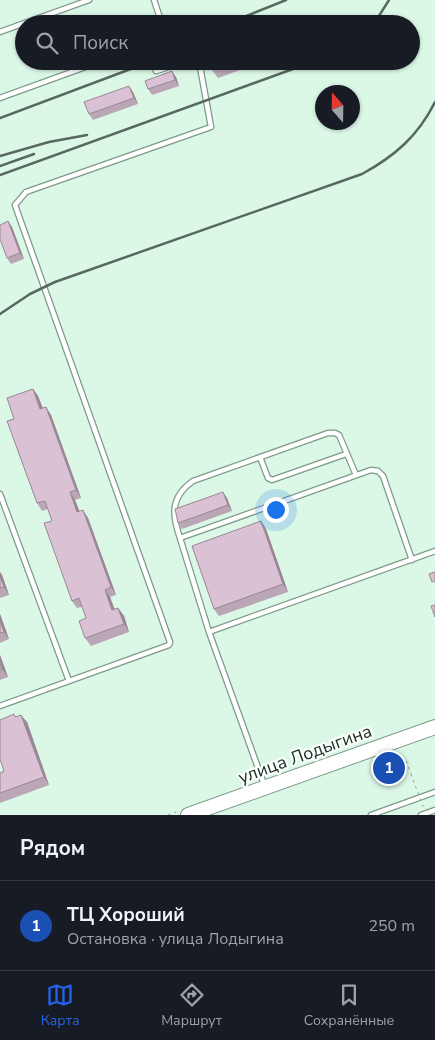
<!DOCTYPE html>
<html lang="ru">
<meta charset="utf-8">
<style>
:root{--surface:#171b24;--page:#242831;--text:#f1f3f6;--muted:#9ea1a6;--line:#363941;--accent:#2563eb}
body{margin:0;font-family:"Nunito Sans",sans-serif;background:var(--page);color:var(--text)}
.compass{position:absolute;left:315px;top:85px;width:45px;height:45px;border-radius:50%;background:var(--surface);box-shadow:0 1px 4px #0004;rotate:340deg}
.you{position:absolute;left:275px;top:509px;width:18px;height:18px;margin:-12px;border:4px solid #fff;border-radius:50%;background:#1a73e8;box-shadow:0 0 0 8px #1a73e833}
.badge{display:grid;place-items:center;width:32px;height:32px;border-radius:50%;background:var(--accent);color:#fff;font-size:16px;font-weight:700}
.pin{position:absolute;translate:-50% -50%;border:2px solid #fff;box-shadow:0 1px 5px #0006}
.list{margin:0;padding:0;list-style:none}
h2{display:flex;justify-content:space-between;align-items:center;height:65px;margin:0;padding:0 20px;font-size:21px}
h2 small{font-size:16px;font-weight:400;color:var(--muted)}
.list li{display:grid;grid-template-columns:32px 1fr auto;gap:15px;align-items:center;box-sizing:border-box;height:90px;padding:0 20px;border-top:1px solid var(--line)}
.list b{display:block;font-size:19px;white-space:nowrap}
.list p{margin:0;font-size:16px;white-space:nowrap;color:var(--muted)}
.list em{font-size:16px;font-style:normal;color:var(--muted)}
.icon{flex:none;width:28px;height:28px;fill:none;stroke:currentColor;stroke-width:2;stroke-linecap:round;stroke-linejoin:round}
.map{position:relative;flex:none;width:435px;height:815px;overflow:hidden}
.search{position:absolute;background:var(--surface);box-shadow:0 1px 4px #0004;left:15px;right:15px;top:15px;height:55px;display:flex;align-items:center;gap:12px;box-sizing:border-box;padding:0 18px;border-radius:28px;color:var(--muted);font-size:19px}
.sheet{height:155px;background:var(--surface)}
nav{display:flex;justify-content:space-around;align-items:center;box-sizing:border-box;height:70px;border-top:1px solid var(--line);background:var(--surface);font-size:14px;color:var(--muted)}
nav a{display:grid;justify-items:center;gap:2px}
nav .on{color:var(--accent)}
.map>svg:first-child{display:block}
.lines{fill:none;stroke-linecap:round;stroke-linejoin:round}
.lane-casing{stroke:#7e998a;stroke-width:7}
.primary-casing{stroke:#7e998a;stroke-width:16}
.path{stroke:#90a599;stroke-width:1;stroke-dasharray:2.5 4;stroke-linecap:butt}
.lane{stroke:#fff;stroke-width:4.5}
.primary{stroke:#fff;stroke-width:14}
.rail{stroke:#58685f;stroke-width:2.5}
.path-bridge{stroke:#90a599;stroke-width:1;stroke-dasharray:2.5 4;stroke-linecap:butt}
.wall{fill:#bba6b6}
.shaded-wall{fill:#998794}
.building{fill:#dac1d4;stroke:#998794}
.labels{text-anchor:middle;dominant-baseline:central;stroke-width:4.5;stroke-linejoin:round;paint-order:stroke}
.street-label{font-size:18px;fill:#232e28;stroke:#f9fffb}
</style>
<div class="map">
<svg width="435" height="815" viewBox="0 0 435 815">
<rect width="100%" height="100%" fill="#dbf8e7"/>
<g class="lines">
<g class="lane-casing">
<path id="lane" d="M154,0L162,24
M0,32L89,0
M156,71L187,61
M0,98L102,61
M260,457L268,478L272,480L346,454
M0,494L69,681
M180,538C172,515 170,497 193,481L328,433H335L339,435L356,475
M209,632L435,551
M0,706L169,645L170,642L15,205L26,192L211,127L199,61
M265,787L209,632L180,538L371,470L378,471L383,476L412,560
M371,815L435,792
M421,815L435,810"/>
</g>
<g class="primary-casing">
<path id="primary" d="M188,815L435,727"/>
</g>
<path class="path" d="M406,761L411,774
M168,815L179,811"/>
<use href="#lane" class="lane"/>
<use href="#primary" class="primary"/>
<path class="rail" d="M209,24L239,19L286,0
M372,24L377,19L389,0
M50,68L68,61
M0,118L152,61
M0,156L49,142L87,135
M0,166L34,154
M0,175L315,61
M0,314L30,294L55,282L362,174C395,156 418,136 435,102"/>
<path class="path-bridge" d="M411,774L424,809"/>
</g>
<path class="wall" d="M209,61H265L218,78L212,70Z
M176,77L179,86L152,95L148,89Z
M129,86L133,92L138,104L93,120L89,114Z
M8,221L12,227L24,259L11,264L7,258Z
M33,389L38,396L43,408L46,407L51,415L81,498L75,500L79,511L88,518L116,595L110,597L114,609L118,608L124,616L129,632L91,646L85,638L86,618L82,607L77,608L72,601L52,521L48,509L42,511L37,503L14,419Z
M227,498L232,511L182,529L178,523Z
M261,521L266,529L288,592L219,616L214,609Z
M0,572L2,575L9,595L0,598Z
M0,614L9,639L0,643Z
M0,655L8,677L0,680Z
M15,717L27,722L49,785L0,803V773L4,771Z"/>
<path class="shaded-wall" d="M172,71L176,77L179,86L175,80Z
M129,86L133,92L138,104L134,98Z
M8,221L12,227L24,259L20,253Z
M33,389L38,396L46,417L40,409Z
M46,407L51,415L81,498L76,490Z
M70,492L75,500L83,520L77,512Z
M223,492L227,498L232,511L228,505Z
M83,510L88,518L116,595L111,587Z
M261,521L266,529L288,592L283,584Z
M0,572L2,575L9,595L4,587L0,576Z
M105,590L110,597L118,618L112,610Z
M118,608L124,616L129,632L124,624Z
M0,614L9,639L4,632L0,621Z
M0,655L8,677L2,669L0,662Z
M21,715L27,722L49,785L44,777Z"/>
<path class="building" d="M209,61H237L212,70Z
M172,71L175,80L148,89L145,81Z
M129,86L134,98L89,114L84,102Z
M8,221L20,253L7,258L0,239V225Z
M33,389L40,409L46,407L76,490L70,492L77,512L83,510L111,587L105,590L112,610L118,608L124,624L85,638L79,621L86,618L79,598L72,601L44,523L52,521L45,501L37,503L7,421L14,419L7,398Z
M223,492L228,505L178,523L175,509Z
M261,521L283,584L214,609L192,546Z
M435,572V581L432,582L429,574Z
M0,576L4,587L0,588Z
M435,605V617L431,606Z
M0,621L4,632L0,633Z
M0,662L2,669L0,670Z
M14,714L15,717L21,715L44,777L0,793V773L4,771L0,759V720Z"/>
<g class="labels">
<g class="street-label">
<text transform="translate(305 754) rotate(-20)">улица Лодыгина</text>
</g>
</g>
</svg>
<svg class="compass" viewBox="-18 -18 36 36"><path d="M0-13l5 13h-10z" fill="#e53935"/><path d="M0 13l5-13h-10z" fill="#9ea1a6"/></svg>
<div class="you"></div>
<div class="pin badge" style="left:389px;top:768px;background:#1a4fb4">1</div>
<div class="search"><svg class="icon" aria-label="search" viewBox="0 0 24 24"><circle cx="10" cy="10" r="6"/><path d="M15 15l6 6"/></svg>Поиск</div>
</div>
<section class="sheet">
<h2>Рядом<small></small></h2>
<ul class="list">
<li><span class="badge" style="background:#1a4fb4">1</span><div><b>ТЦ Хороший</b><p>Остановка · улица Лодыгина</p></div><em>250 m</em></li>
</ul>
</section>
<nav>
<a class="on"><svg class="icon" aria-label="map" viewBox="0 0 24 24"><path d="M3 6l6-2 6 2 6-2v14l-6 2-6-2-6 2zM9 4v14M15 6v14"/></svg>Карта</a>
<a><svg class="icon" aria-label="directions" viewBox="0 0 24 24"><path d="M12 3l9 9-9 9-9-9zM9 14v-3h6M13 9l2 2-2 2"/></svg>Маршрут</a>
<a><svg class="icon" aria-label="saved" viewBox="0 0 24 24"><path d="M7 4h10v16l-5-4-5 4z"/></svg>Сохранённые</a>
</nav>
